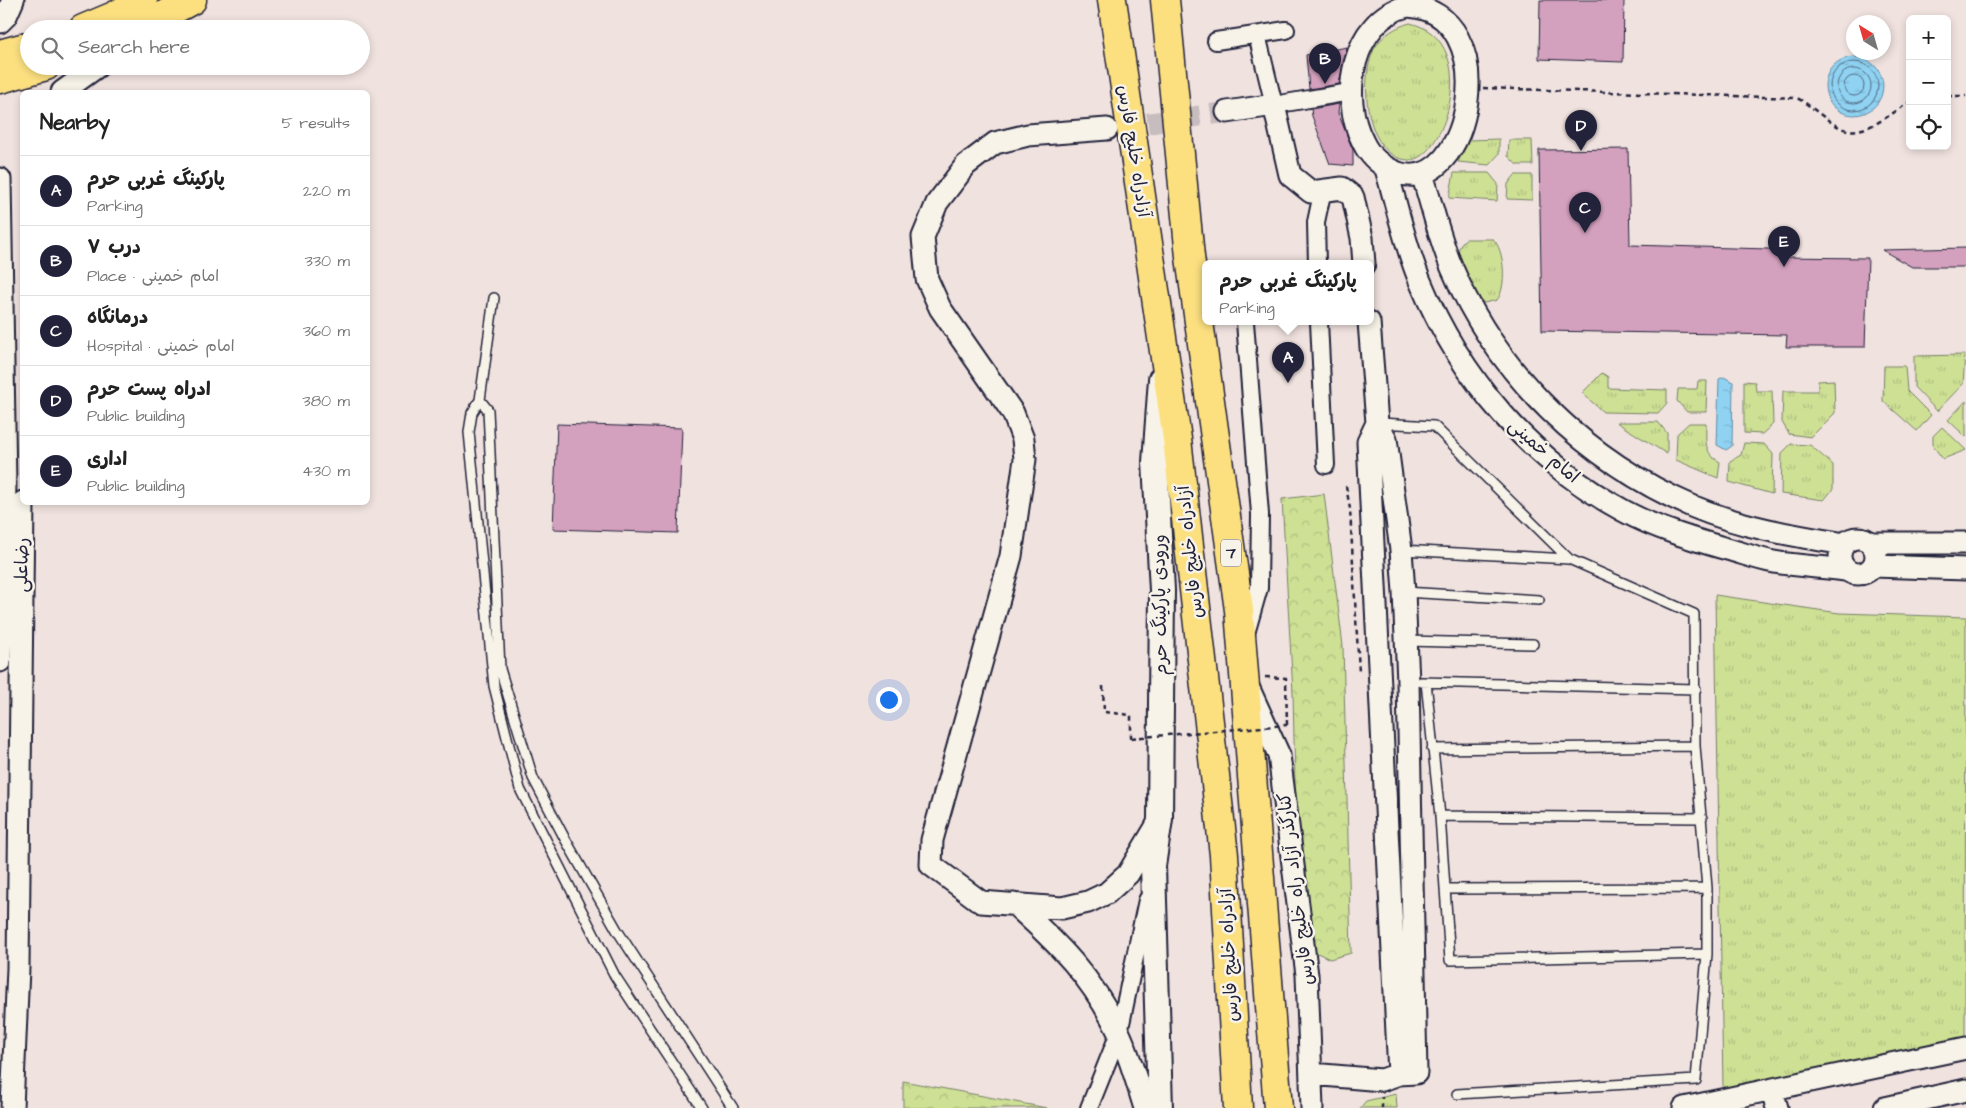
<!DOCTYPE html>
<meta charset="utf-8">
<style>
:root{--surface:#fff;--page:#f6f6f6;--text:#222;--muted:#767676;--line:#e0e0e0;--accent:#22223b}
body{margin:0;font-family:"Architects Daughter","Playpen Sans Arabic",sans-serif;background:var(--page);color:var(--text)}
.controls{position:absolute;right:15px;top:15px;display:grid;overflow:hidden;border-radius:8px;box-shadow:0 2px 8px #0003}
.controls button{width:45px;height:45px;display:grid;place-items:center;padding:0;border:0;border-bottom:1px solid var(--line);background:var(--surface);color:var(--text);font:25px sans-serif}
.compass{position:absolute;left:1846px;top:15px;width:45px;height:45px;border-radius:50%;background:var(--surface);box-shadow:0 2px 8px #0003;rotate:323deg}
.you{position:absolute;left:888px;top:699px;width:18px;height:18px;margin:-12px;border:4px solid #fff;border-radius:50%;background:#1a73e8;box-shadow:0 0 0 8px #1a73e833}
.badge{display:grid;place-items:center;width:32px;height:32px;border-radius:50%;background:var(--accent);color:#fff;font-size:16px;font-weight:700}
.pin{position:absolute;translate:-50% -41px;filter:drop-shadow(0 1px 2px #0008)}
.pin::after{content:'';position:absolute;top:26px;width:18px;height:15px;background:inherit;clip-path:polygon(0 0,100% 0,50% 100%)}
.popup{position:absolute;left:1202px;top:260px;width:172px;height:65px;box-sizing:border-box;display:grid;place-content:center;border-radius:8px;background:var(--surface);filter:drop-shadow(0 1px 4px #0005);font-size:16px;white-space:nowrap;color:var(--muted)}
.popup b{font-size:19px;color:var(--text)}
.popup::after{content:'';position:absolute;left:50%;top:100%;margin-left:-10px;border:10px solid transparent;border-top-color:var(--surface)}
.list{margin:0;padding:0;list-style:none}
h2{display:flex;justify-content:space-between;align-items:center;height:65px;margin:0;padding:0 20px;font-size:21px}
h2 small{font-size:16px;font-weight:400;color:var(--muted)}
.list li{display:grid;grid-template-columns:32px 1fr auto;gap:15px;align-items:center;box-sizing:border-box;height:70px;padding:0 20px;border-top:1px solid var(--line)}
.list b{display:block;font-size:19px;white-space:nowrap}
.list p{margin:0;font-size:16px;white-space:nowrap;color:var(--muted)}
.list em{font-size:16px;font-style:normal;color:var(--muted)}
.icon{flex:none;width:28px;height:28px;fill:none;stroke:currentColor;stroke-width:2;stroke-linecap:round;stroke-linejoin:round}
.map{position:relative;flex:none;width:1966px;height:1108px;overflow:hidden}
.search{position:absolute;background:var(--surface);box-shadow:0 2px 8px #0003;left:20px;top:20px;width:350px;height:55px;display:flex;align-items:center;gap:12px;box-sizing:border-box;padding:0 18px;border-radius:28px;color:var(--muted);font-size:19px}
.panel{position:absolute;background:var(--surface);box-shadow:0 2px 8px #0003;left:20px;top:90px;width:350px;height:415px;border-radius:8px}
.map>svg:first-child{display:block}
.grass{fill:url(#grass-tufts);stroke:#788168}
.forest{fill:url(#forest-crowns);stroke:#788168}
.water{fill:url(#water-ripples);stroke:#638ca8}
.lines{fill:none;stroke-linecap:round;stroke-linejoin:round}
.shore{stroke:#4e6884;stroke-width:1}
.building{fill:#d3a0bd;stroke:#22223b}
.tertiary-tunnel{stroke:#c7bcbe;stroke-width:21;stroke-dasharray:21 11;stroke-linecap:butt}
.service-casing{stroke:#22223b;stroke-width:12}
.minor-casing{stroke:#22223b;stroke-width:20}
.tertiary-casing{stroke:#22223b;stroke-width:25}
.secondary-casing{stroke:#22223b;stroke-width:28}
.trunk-casing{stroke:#22223b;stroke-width:31}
.motorway-casing{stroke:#22223b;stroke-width:31}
.path{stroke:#22223b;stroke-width:2.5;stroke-dasharray:5 4;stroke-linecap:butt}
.service{stroke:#f7f3e8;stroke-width:9}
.minor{stroke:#f7f3e8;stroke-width:16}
.tertiary{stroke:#f7f3e8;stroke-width:21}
.secondary{stroke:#f7f3e8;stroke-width:24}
.trunk{stroke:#fce080;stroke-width:28}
.motorway{stroke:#fce080;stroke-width:28}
.path-bridge{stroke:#22223b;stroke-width:2.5;stroke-dasharray:5 4;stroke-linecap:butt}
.labels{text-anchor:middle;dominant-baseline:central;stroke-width:5;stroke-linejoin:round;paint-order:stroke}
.shield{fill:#f7f3e8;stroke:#62616f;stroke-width:1}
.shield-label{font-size:16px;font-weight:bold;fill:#22223b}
.street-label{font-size:18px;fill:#22223b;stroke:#f7f3e8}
</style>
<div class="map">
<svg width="1966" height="1108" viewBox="0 0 1966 1108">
<defs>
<pattern id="grass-tufts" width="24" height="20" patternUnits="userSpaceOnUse" patternTransform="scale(1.25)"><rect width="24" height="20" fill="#cde094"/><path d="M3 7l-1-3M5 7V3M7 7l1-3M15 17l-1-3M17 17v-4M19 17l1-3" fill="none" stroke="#b0c080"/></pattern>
<pattern id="forest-crowns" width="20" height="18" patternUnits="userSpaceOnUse" patternTransform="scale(1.25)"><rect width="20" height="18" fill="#cde094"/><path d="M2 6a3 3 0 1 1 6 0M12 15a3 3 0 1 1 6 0" fill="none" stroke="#b0c080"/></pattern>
<pattern id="water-ripples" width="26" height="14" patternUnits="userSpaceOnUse" patternTransform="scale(1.25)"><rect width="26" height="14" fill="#8fd2f1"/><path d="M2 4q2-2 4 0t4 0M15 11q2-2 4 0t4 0" fill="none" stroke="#7bb4d0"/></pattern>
</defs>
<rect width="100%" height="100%" fill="#f0e2df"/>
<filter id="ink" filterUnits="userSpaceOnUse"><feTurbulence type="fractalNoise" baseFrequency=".02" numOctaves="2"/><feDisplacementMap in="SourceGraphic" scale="10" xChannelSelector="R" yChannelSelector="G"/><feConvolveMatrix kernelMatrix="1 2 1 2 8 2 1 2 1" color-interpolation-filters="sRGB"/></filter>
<g filter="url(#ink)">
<path class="grass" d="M1410,23C1483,40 1445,162 1408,160C1364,157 1358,74 1376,46C1384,34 1396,27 1410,23Z
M1499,139V154L1489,165L1458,162L1469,140Z
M1509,140H1532L1533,165H1517L1508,156Z
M1454,173H1489L1498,184L1497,201L1449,198Z
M1515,175H1532V200L1507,199L1508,184Z
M1466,239H1493C1505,250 1507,288 1497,300L1484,303L1473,293L1457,252L1463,241Z
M1965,355L1963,384L1937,411L1914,387V356Z
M1884,366H1905L1907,391L1931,415L1917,431L1883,401Z
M1602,373L1608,377V388L1667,390V403L1658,413L1603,412L1582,393Z
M1834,380L1835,413L1811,437L1789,434L1782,422L1783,391H1818V381Z
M1698,381H1707L1706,412H1687L1677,401L1678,389H1697Z
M1744,381L1755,382L1756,391H1772L1773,424L1762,434L1744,433Z
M1966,401V437L1948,420Z
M1616,422H1658L1667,433V454Z
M1689,423H1706C1706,440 1703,453 1720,462L1718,478L1676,460L1677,434Z
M1942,427L1966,450L1943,459L1933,446V436Z
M1744,443L1764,444L1773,454L1772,494L1729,482L1730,461L1741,455Z
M1791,444L1810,445L1833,465V489L1824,500L1781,494L1782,453Z
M1715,595L1839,613L1966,617L1965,1040L1723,1088Z
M1396,1094L1397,1108H1360L1366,1101Z"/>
<path class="forest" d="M1324,494L1343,646L1351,953L1330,959L1311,950L1297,877L1293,693L1282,499Z
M903,1081L1047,1108H903Z"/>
<path class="water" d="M1825 86a29 29 0 1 1 58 0a29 29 0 1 1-58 0Z
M1724,377L1733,382L1732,446L1726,450L1717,445L1719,379Z"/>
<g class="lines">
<path class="shore" d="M1830 86a24 24 0 1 1 48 0a24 24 0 1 1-48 0Z
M1837 86a17 17 0 1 1 34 0a17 17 0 1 1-34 0Z
M1844 86a10 10 0 1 1 20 0a10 10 0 1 1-20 0Z"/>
</g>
<path class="building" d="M1540,0H1624L1623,62L1539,59Z
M1347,47L1339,84L1309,89L1306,55Z
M1339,104L1338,113L1353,150V166L1330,164L1312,116L1311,109Z
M1628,149L1630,245L1768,249L1780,250V257L1868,258L1865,347H1786L1787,335L1542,331L1539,150Z
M1966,248V267H1912L1882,250Z
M557,424L682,428L678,533L553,529Z"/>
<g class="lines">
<path class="tertiary-tunnel" d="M1116,128L1227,112"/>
<g class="service-casing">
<path id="service" d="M480,400L494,298
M1380,423L1434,426L1569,559L1694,614L1695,746L1707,888V954L1696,1080L1457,1094
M1401,550L1569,559
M1404,592L1539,600
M1406,641L1533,644
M1421,682L1696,689
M1426,682L1440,816L1450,960L1707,954
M1432,749L1695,746
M1440,816L1702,818
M1445,889L1707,888
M702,1108L615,976L520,789L494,686L469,432L472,413L480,400L488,410L500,669L533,778L564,837L617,930L733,1108"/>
</g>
<g class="minor-casing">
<path id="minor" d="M1257,35L1274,105L1350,92
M1216,41L1286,30
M1317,264L1316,222L1323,189
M1245,322L1260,514L1259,588L1247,630
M1319,322L1326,465
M1089,1108L1119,1033L1147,900"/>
</g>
<g class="tertiary-casing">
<path id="tertiary" d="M1407,6C1506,10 1471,198 1398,173C1382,167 1370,157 1363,142C1339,97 1352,20 1407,6Z
M0,22L6,16L13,0
M62,92L98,66
M1227,112L1274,105L1290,175L1311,192L1342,188L1353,197L1362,238L1364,264
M1107,129L1028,135L995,143L966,165L937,203L923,237L927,279L940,308L1013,413L1023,439L1025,459L1011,556L932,840L931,865L981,902L1062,908L1088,902L1107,893L1128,874L1159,822
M1386,169C1397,206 1405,246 1420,281C1460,378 1531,461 1624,511C1655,528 1692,539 1727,549C1742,553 1758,559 1774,562C1797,566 1822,567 1845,570
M1422,174C1432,205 1439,238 1452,268C1498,376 1587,461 1694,507C1742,527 1794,536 1845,544
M0,179L5,485L0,661
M1369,322L1377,423L1386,439L1401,550L1404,592L1408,682L1416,1073L1399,1074L1368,442L1377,423
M1840 556a18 18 0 1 1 36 0a18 18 0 1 1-36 0Z
M1871,543H1966
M1873,566L1966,569
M1249,689L1279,755L1307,975L1312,1108
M1014,904C1058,943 1093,978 1119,1033C1130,1056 1137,1083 1145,1108
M1311,1074L1382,1080L1399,1074
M1772,1090L1777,1108
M12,1108L18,968L23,502
M1684,1108L1966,1048
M1885,1108L1966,1090"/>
</g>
<g class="secondary-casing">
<path id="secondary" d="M1160,1108L1153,866L1160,819L1162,590L1155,462L1161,379"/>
</g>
<g class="trunk-casing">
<path id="trunk" d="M83,29L114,16L143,0
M138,29L192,0
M0,54L29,46
M0,79L46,66"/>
</g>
<g class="motorway-casing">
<path id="motorway" d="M1112,0L1177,439L1224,855L1238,1108
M1165,0L1190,257L1239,610L1278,1108"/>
</g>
<path class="path" d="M1483,88L1797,98C1812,106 1824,119 1839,127C1862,140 1891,113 1910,102
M1947,96H1966
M1346,486L1350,509L1359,672
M1265,677L1286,678L1287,725
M1103,686L1104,712L1131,715V738
M1382,1108V1097"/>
<use href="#service" class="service"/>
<use href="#minor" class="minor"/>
<use href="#tertiary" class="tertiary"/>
<use href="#secondary" class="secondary"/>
<use href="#trunk" class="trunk"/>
<use href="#motorway" class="motorway"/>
<path class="path-bridge" d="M1131,738L1287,725"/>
</g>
</g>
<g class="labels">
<rect class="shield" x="1221" y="539.5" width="20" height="27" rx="4"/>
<g class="shield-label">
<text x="1231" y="553">7</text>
</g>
<g class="street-label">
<text transform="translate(1134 151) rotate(81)">آزادراه خلیج فارس</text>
<text transform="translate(1544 451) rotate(41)">امام خمینی</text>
<text transform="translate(1190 552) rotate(-96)">آزادراه خلیج فارس</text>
<text transform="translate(22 565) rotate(-89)">رضاعلی</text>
<text transform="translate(1160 605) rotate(-91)">ورودی پارکینگ حرم</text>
<text transform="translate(1296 889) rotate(-97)">کنارگذر آزاد راه خلیج فارس</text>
<text transform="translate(1229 955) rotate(-93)">آزادراه خلیج فارس</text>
</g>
</g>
</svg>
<div class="controls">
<button>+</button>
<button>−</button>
<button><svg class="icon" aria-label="locate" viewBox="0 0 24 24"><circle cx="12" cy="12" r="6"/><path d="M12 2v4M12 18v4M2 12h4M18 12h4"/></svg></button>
</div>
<svg class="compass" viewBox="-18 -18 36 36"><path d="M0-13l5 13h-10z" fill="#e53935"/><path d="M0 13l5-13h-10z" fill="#767676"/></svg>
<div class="you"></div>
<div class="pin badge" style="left:1288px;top:383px">A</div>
<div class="popup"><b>پارکینگ غربی حرم</b>Parking</div>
<div class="pin badge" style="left:1325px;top:84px">B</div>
<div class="pin badge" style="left:1585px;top:233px">C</div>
<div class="pin badge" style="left:1581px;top:151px">D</div>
<div class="pin badge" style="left:1784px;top:267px">E</div>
<div class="search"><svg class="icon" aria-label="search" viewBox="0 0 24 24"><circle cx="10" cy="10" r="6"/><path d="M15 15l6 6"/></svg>Search here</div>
<section class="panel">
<h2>Nearby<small>5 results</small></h2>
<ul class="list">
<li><span class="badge">A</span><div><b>پارکینگ غربی حرم</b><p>Parking</p></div><em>220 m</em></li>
<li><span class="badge">B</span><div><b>درب ۷</b><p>Place · امام خمینی</p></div><em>330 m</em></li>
<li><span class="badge">C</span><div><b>درمانگاه</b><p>Hospital · امام خمینی</p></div><em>360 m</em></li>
<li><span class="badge">D</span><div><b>ادراه پست حرم</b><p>Public building</p></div><em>380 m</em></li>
<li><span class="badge">E</span><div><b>اداری</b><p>Public building</p></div><em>430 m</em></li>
</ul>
</section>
</div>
